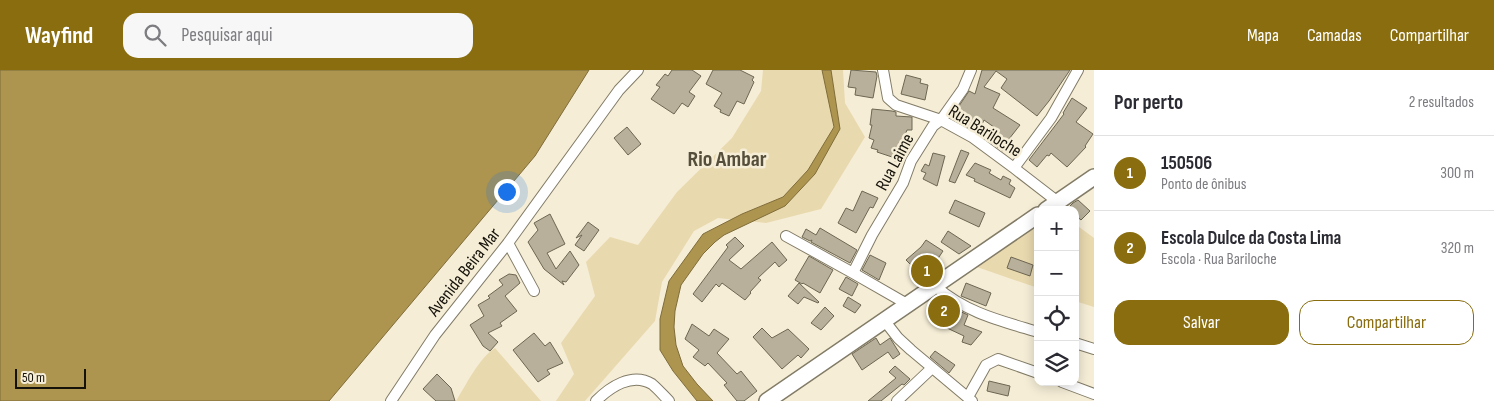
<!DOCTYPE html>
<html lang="pt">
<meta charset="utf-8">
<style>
:root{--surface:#fff;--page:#f7f7f7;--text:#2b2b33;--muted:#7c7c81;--line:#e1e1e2;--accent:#896d0e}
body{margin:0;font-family:"Sofia Sans Condensed",sans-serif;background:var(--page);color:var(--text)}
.controls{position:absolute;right:15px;bottom:15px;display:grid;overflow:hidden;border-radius:10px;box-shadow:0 2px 12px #0003}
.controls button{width:45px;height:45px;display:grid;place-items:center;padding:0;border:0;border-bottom:1px solid var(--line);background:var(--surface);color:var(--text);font:25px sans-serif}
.scale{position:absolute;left:15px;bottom:12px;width:71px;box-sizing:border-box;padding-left:5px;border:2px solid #15120a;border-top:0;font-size:14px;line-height:18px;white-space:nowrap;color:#15120a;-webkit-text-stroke:4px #f5edd6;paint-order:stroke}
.you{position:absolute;left:506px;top:121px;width:18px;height:18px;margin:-12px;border:4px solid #fff;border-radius:50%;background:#1a73e8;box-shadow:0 0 0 8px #1a73e833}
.badge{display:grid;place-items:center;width:32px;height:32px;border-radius:50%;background:var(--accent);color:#fff;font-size:16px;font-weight:700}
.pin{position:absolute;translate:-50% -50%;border:2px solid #fff;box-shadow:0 1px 5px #0006}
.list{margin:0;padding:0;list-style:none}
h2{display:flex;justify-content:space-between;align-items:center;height:65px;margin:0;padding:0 20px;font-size:21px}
h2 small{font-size:16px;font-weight:400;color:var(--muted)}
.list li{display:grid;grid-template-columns:32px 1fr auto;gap:15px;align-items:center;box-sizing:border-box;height:75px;padding:0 20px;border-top:1px solid var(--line)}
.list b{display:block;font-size:19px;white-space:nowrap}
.list p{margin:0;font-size:16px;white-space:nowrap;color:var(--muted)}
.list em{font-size:16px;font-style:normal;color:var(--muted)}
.actions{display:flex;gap:10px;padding:15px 20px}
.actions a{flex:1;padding:11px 0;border:1px solid var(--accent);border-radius:15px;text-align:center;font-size:18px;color:var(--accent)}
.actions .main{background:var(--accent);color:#fff}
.icon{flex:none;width:28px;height:28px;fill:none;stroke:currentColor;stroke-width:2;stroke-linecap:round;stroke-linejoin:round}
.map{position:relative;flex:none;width:1094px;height:331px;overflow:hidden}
header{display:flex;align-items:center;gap:30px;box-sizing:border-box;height:70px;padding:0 25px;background:var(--accent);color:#fff}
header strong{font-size:24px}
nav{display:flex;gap:28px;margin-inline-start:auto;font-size:18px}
.search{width:350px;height:45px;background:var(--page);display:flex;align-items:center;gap:12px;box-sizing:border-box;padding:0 18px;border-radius:15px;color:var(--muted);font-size:19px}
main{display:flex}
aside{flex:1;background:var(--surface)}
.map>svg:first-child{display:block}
.green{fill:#e9d9af}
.water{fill:#ad944f;stroke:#7f6d3a}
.building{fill:#b8b09a;stroke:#6d6652}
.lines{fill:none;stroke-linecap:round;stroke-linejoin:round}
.minor-casing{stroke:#827b66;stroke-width:12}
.primary-casing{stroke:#827b66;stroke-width:18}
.minor{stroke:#fff;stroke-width:10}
.primary{stroke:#fff;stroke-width:15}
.labels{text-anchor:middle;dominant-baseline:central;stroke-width:5;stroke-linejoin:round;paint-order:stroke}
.street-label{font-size:18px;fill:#15120a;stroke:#f5edd6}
.district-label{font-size:22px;font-weight:bold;fill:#554e3a;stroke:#f5edd6}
</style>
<header>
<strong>Wayfind</strong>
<div class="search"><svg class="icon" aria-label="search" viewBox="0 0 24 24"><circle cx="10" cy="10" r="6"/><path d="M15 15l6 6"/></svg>Pesquisar aqui</div>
<nav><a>Mapa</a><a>Camadas</a><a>Compartilhar</a></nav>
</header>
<main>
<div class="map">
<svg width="1094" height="331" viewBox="0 0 1094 331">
<rect width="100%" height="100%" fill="#f5edd6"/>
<path class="green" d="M763,0H843L845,33L865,67L821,139L766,153L718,148L694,161L662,212L655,251L585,331H556L574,304L561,273L595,226L586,192L610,167L638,175L677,122L732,68L761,21Z
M1038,154V218L974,196Z
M1075,154L1094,168V237L1075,231Z
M495,278L541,331H456C466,315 479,288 495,278Z"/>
<path class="water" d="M0,0H589L535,86L329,331H0Z
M822,0H831L840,59L815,104L785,136L724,165L715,172L703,184L681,215L675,241L674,257L676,275L683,296L697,314L713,331H697L673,301L660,280V249L669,211L703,164L742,144L783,127L808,100L834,57Z"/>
<path class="building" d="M672,0H692L701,6L689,22L695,26L688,37L682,33L674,44L651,29L660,17L656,15L665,4L668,6Z
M713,0H740L754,7L752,10L754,12L744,34L737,31L729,46L720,42L721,40L714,36L722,23L706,14Z
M851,0L876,2L877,6L873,28L855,25L856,18L848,17Z
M982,0H1070L1049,31L1037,46L1001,18L1007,9L996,1L984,17L1000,24L993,38L1020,55L1009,69L1011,71L1003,81L990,72L998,60L984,50L978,63L951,48L969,21L975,24Z
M906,5L921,9L920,13L928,15L925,30L901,24Z
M1072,28L1087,38L1076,52L1093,64L1085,76L1086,77L1067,97L1051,83L1049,86L1047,85L1037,97L1029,90L1064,44L1063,43Z
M872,39L892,41L896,42V46L912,47V60H907L899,80L906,82L902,94L894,91L895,88L877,82L878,80L871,78L874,70L869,68L872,55H870Z
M627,57L641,74L628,85L614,68Z
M961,80L969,83L955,113L949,111Z
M933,83L945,86L937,116L923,109L926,103L921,101L925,94L929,96Z
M975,93L991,100L989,103L1001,110L1003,106L1011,110L1009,114L1015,118L1010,128L974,111L975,109L966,105Z
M862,121L878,128L873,138L870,137L856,163L838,153L846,138L853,141Z
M955,130L985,143L979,157L949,143Z
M1078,130L1090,141L1081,150L1075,145V140H1066L1073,133Z
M550,144L565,174L547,183L556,199L570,181L579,195L566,212L562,211L564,215L544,199L528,172L538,160L534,153Z
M588,152L599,160L584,181L575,175L582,165L576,168Z
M820,158L857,180L850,193L811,172L812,170L810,171L802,167L806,159L816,165Z
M948,161L971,176L959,184L941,172Z
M735,167L744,176L729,190L741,199L772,172L787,190L779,197L775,192L758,208L761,210L750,222L751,223L745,230L722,213L719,217L716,214L702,232L693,224L728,177L726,175Z
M926,170L943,181L937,190L931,186L918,202L906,190L921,177Z
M870,185L886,193L879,210L862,200Z
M809,186L833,200L820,223L803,213L802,214L795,210Z
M1011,187L1033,195L1030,206L1007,198Z
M509,204L516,205L520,213L505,226L517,241L500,253L502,256L488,263L498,272L490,281L483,276L470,255L484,246L478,235L490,228L488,226L503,215L499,210Z
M846,207L858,214L852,226L839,219Z
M799,213L819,232L818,233L804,227L798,234L788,226Z
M966,213L991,223L986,236L961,226Z
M848,227L861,235L855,243L843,236Z
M825,237L834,246L821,260L811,253Z
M955,239L968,245L964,255L982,262L971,275L962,272L964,266L947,258Z
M692,254L709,266L714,259L729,269L717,283L737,304L741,301L757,321L744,331H737L724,315L727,313L708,293L705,296L693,287L699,280L685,269Z
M762,258L772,268L788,259L809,279L801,288L798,285L782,299L753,267Z
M534,263L545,276L550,272L563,293L547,300L550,304L538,312L513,280Z
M876,268L880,275L890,268L900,284L893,289L888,282L862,300L852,284Z
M935,281L955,295L949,303L930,287Z
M895,296L910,309L904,315L902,314L881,331H868L896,308L889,302Z
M437,304L451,318L455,331H436L423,319Z
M989,311L1010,316L1008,326L987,321Z"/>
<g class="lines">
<g class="minor-casing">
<path id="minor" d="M883,0L888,28L896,35L941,50L972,67L1014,98L1058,132
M1014,98L1051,48L1078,0
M786,166L853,203L907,234
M508,173L534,221
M853,203L872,165L903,113L911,91L933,56L941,50L963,19L971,0
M935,216C967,243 998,250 1038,262
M884,250L898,268L911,280L972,331
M1075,273L1094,279
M1062,312L1094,324
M968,327L986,295L998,289L1038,303
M391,331L435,265L508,173L619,20L638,0
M596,331C610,317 632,302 652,314C658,319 664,326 669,331
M897,331L932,298"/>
</g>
<g class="primary-casing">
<path id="primary" d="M1046,140L1094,107
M767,331L1038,145"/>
</g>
<use href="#minor" class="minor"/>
<use href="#primary" class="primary"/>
</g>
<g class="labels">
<g class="street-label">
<text transform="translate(985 61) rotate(32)">Rua Bariloche</text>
<text transform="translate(895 92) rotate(-62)">Rua Laime</text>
<text transform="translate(464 202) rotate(-52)">Avenida Beira Mar</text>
</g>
<g class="district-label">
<text x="727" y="89">Rio Ambar</text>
</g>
</g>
</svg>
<div class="controls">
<button>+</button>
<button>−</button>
<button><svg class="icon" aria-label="locate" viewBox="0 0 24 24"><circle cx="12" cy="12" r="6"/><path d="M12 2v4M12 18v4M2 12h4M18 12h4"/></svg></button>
<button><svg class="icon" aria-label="layers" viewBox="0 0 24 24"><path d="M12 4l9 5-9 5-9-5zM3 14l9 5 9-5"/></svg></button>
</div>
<div class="scale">50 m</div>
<div class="you"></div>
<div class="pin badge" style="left:927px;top:201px">1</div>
<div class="pin badge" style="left:944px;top:241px">2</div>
</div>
<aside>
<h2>Por perto<small>2 resultados</small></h2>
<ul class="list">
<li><span class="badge">1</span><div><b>150506</b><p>Ponto de ônibus</p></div><em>300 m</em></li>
<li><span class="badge">2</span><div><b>Escola Dulce da Costa Lima</b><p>Escola · Rua Bariloche</p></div><em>320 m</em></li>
</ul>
<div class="actions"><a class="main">Salvar</a><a>Compartilhar</a></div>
</aside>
</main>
